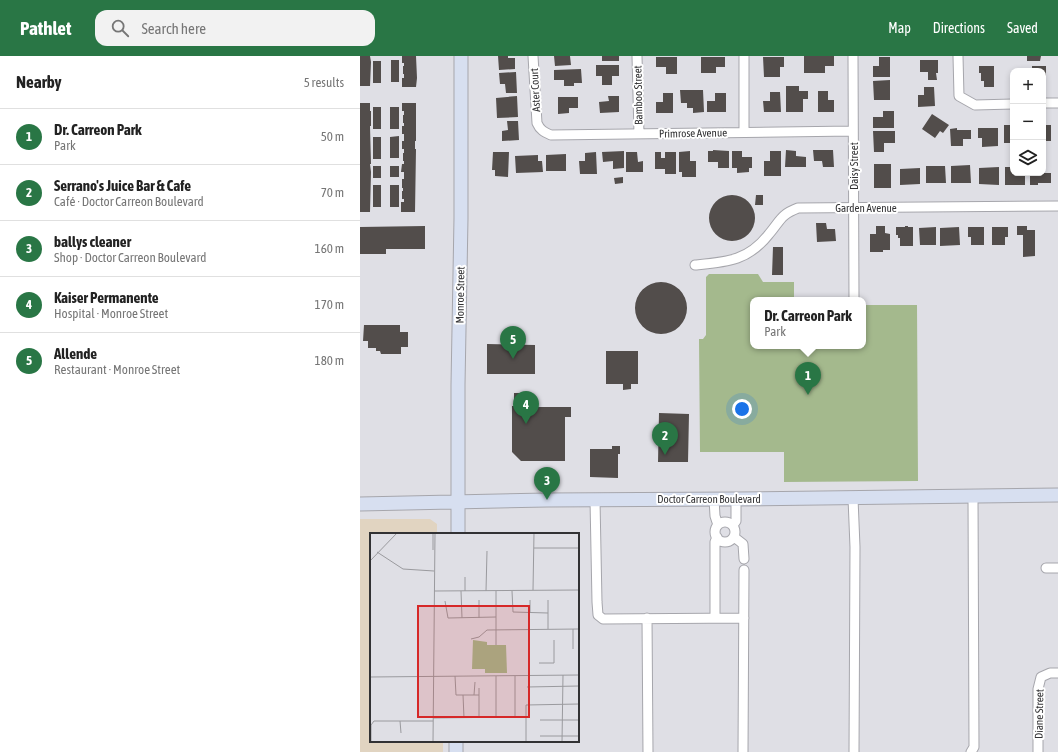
<!DOCTYPE html>
<meta charset="utf-8">
<style>
:root{--surface:#fff;--page:#f2f2f2;--text:#222;--muted:#767676;--line:#e0e0e0;--accent:#297645}
body{margin:0;font-family:"Asap Condensed",sans-serif;background:var(--page);color:var(--text)}
.controls{position:absolute;right:12px;top:12px;display:grid;overflow:hidden;border-radius:8px;box-shadow:0 2px 6px #0003}
.controls button{width:36px;height:36px;display:grid;place-items:center;padding:0;border:0;border-bottom:1px solid var(--line);background:var(--surface);color:var(--text);font:20px sans-serif}
.you{position:absolute;left:382px;top:353px;width:14px;height:14px;margin:-10px;border:3px solid #fff;border-radius:50%;background:#1a73e8;box-shadow:0 0 0 6px #1a73e833}
.badge{display:grid;place-items:center;width:26px;height:26px;border-radius:50%;background:var(--accent);color:#fff;font-size:13px;font-weight:700}
.pin{position:absolute;translate:-50% -33px;filter:drop-shadow(0 1px 2px #0008)}
.pin::after{content:'';position:absolute;top:21px;width:14px;height:12px;background:inherit;clip-path:polygon(0 0,100% 0,50% 100%)}
.popup{position:absolute;left:390px;top:241px;width:116px;height:52px;box-sizing:border-box;display:grid;place-content:center;border-radius:8px;background:var(--surface);filter:drop-shadow(0 1px 3px #0005);font-size:13px;white-space:nowrap;color:var(--muted)}
.popup b{font-size:15px;color:var(--text)}
.popup::after{content:'';position:absolute;left:50%;top:100%;margin-left:-8px;border:8px solid transparent;border-top-color:var(--surface)}
.list{margin:0;padding:0;list-style:none}
h2{display:flex;justify-content:space-between;align-items:center;height:52px;margin:0;padding:0 16px;font-size:17px}
h2 small{font-size:13px;font-weight:400;color:var(--muted)}
.list li{display:grid;grid-template-columns:26px 1fr auto;gap:12px;align-items:center;box-sizing:border-box;height:56px;padding:0 16px;border-top:1px solid var(--line)}
.list b{display:block;font-size:15px;white-space:nowrap}
.list p{margin:0;font-size:13px;white-space:nowrap;color:var(--muted)}
.list em{font-size:13px;font-style:normal;color:var(--muted)}
.icon{flex:none;width:22px;height:22px;fill:none;stroke:currentColor;stroke-width:2;stroke-linecap:round;stroke-linejoin:round}
.map{position:relative;flex:none;width:698px;height:696px;overflow:hidden}
header{display:flex;align-items:center;gap:24px;box-sizing:border-box;height:56px;padding:0 20px;background:var(--accent);color:#fff}
header strong{font-size:19px}
nav{display:flex;gap:22px;margin-inline-start:auto;font-size:14px}
.search{width:280px;height:36px;background:var(--page);display:flex;align-items:center;gap:10px;box-sizing:border-box;padding:0 14px;border-radius:12px;color:var(--muted);font-size:15px}
main{display:flex}
aside{flex:1;background:var(--surface)}
.map>svg:first-child{display:block}
.medical{fill:#e1d4c1}
.green{fill:#a4b98d}
.building{fill:#524d4b}
.lines{fill:none;stroke-linecap:round;stroke-linejoin:round}
.street-casing{stroke:#a6a6ac;stroke-width:11}
.secondary-casing{stroke:#a6a6ac;stroke-width:15}
.street{stroke:#fff;stroke-width:9}
.secondary{stroke:#d7dff0;stroke-width:13}
.labels{text-anchor:middle;dominant-baseline:central;stroke-width:4;stroke-linejoin:round;paint-order:stroke}
.street-label{font-size:11px;fill:#323234;stroke:#fff}
.inset-road{fill:none;stroke:#9a9a9e;stroke-width:1}
.view{fill:#d62828;fill-opacity:0.15;stroke:#d62828;stroke-width:2}
.inset-edge{fill:none;stroke:#323234;stroke-width:2}
</style>
<header>
<strong>Pathlet</strong>
<div class="search"><svg class="icon" aria-label="search" viewBox="0 0 24 24"><circle cx="10" cy="10" r="6"/><path d="M15 15l6 6"/></svg>Search here</div>
<nav><a>Map</a><a>Directions</a><a>Saved</a></nav>
</header>
<main>
<aside>
<h2>Nearby<small>5 results</small></h2>
<ul class="list">
<li><span class="badge">1</span><div><b>Dr. Carreon Park</b><p>Park</p></div><em>50 m</em></li>
<li><span class="badge">2</span><div><b>Serrano's Juice Bar &amp; Cafe</b><p>Café · Doctor Carreon Boulevard</p></div><em>70 m</em></li>
<li><span class="badge">3</span><div><b>ballys cleaner</b><p>Shop · Doctor Carreon Boulevard</p></div><em>160 m</em></li>
<li><span class="badge">4</span><div><b>Kaiser Permanente</b><p>Hospital · Monroe Street</p></div><em>170 m</em></li>
<li><span class="badge">5</span><div><b>Allende</b><p>Restaurant · Monroe Street</p></div><em>180 m</em></li>
</ul>
</aside>
<div class="map">
<svg width="698" height="696" viewBox="0 0 698 696">
<rect width="100%" height="100%" fill="#dfdfe5"/>
<path class="medical" d="M0,463H70L77,468V478H11V685H83V696H0Z"/>
<path class="green" d="M349,218H398L403,226H434V244H393V290H503V249H557L558,425L424,426V396H340L339,283H343L346,279V221Z"/>
<path class="building" d="M0,0H10L11,6L10,30H0Z
M42,0H56L57,22L56,31H42V22H44V18H43V10H44V7H42Z
M138,0H148V2H155V13L139,14Z
M194,0H210L211,9L195,10Z
M242,0H259V5H242Z
M444,0H474V10H465V17H444Z
M667,0H681L680,5H667Z
M296,1H317V18H306V11H296Z
M341,1H365V11H356V17H341Z
M403,1H424V11H420V21H404Z
M519,1H530V21H513V10H519Z
M31,4H39V26H31Z
M560,4H578V17H576L577,24H568V16H560Z
M13,5H21V27H13Z
M236,9H259V20H252V29H242V20H236Z
M619,10H634V31H624V25H621V17H619Z
M672,10H686V25H683V15H672Z
M221,13L222,27H214V30H204V24H194V14Z
M156,16L157,37H146L145,28H140L139,17Z
M530,24V44H514L513,25Z
M426,30H439V35H448V43H443V56H426Z
M564,31H574L575,50L558,51V39H564Z
M320,34H343L344,56L333,57V52H327V47H321Z
M458,35H468V44H474V56H458Z
M410,36H420L421,56H404L403,45H410Z
M303,37H313V57H296V46H303Z
M355,37H366V56H347V45H355Z
M157,40L158,61L137,62L136,42Z
M248,40H259V56L240,57L239,46L249,45Z
M198,41H218V52H209V57L198,58Z
M0,47H10V55H11V70H10L11,108H10L11,116L10,156H0Z
M42,47H56V85H55V93H56L55,156H41V146H44V143H42V135H43V132H42V123H44V116H41L42,108H44V105H43V97H44V93H42V85H44V78H42V70H44V67H43V59H44V55H42Z
M13,51H21V73H13Z
M30,51H39V73H30Z
M523,55H534V72H513V61H523Z
M572,58L589,69L583,77L580,75L575,82L562,73Z
M147,65H158L159,84L142,85V75L148,74Z
M644,69H653V87H644Z
M683,69H691V85H683Z
M597,72V74H611V83H603V90H591L590,73Z
M618,72H638V90L622,91V82H618Z
M513,75H535V87H524V96H514Z
M39,80V102H30V81Z
M13,81H21V103H13Z
M353,94L369,95V112H358V106H348V95H353Z
M426,94L436,95V100L446,101V111H425Z
M453,94H473L474,111H463L462,105H454Z
M264,95V112L253,113V105L243,106L242,96Z
M330,95V105H336V121H322V116H319V96Z
M372,95H382V101H392V112H389V116L377,117V112H372Z
M410,95H421V120H404V105H410Z
M133,96H149L148,121L135,120V114H132Z
M236,96L237,118H220L219,105H225V97Z
M266,96H277L278,106L283,105V116H266Z
M295,96H301V102H305V96H316V118H305V113H295Z
M206,98V115H186V99Z
M178,99V105H182L183,116L156,117L155,100Z
M514,108H531V132H514Z
M610,109L611,127H591V110Z
M13,110H21V122H13Z
M30,110H39V121H30Z
M566,110H585L586,127H566Z
M639,111V129L619,128V112Z
M645,111H653V117H665V129H645Z
M560,112V128L540,129V113Z
M670,117H691V127H678V129H670Z
M263,121V127L255,128L254,122Z
M13,129H21V151H13Z
M30,129H39V151H30Z
M349 162a23 23 0 1 1 46 0a23 23 0 1 1-46 0Z
M396,139H403V149H395Z
M456,167H466L467,173H475L476,185L457,186Z
M65,170V193H26V198H0V171Z
M516,170H525V177L530,178V194H523V196H510V178H516Z
M545,170H548V171H553V190H540V182H538V179H536V171H545Z
M657,170H667V174H675V200L663,201V179H657Z
M576,171V189H560L559,172Z
M599,171L600,189L580,190V172Z
M608,171H624V189H611V181H608Z
M632,171H648V181H645V189H632Z
M413,191H423V219H412Z
M275 252a26 26 0 1 1 52 0a26 26 0 1 1-52 0Z
M4,269H40V276H48V291H41V298H21L20,295H16V292H8V285H3Z
M127,288L175,289V318H127Z
M246,295H278V328H271V333L263,334V328H246Z
M154,337H161V344H172V351H211V361H205V405H161L152,396V350H154Z
M299,357L329,358L328,406H298Z
M252,390H260V398H258V422L230,421V393H252Z"/>
<g class="lines">
<g class="street-casing">
<path id="street" d="M173,0L177,67C180,74 184,76 191,79L493,75
M277,0L279,78
M384,0V76
M493,0L494,244
M598,0L599,40L615,49L653,48
M683,47H698
M335,209C367,206 388,205 409,178C421,164 420,159 438,152L698,150
M493,442L495,491L494,696
M354,443L355,460L358,469
M235,444L237,546L238,559L243,563L384,562
M355 476a10 10 0 1 1 20 0a10 10 0 1 1-20 0Z
M373,469L376,465V443
M374,481L383,488L384,503
M686,512H698
M287,562L288,696
M355,562V486L357,481
M383,696L384,514
M611,696L614,691L613,440
M678,696V633L681,621L690,617H698"/>
</g>
<g class="secondary-casing">
<path id="secondary" d="M0,448L187,444L376,443L698,439
M98,478V329L101,162V0
M96,685V696"/>
</g>
<use href="#street" class="street"/>
<use href="#secondary" class="secondary"/>
</g>
<g class="labels">
<g class="street-label">
<text transform="translate(175 34) rotate(-93)">Aster Court</text>
<text transform="translate(278 39) rotate(-91)">Bamboo Street</text>
<text transform="translate(333 77) rotate(-1)">Primrose Avenue</text>
<text transform="translate(494 110) rotate(-90)">Daisy Street</text>
<text x="506" y="152">Garden Avenue</text>
<text transform="translate(100 239) rotate(-89)">Monroe Street</text>
<text x="349" y="443">Doctor Carreon Boulevard</text>
<text transform="translate(679 658) rotate(-89)">Diane Street</text>
</g>
</g>
<g transform="translate(10 477)">
<rect width="209" height="209" fill="#dfdfe5"/>
<path d="M103,107L117,109V112H136L137,140H115V136H102Z" fill="#a4b98d"/>
<path class="inset-road" d="M63,0V17M164,15H209M7,19L33,36L64,38M0,28L27,0M95,44V58M163,57L164,0M64,58L209,57M91,58L92,85M116,58L117,18M126,58V112M142,58L143,79L178,80M109,67V85M160,67V80M178,67V96M75,68L78,85L126,84M203,96V116M101,106L109,104L117,97L209,96M169,130H184V107M85,143L86,162H109M126,143V184M0,144L209,142M157,154L209,153M93,162L94,185M104,162L105,149M109,184V155M63,185L145,184V143M170,187H209M30,188L31,200M170,203H209M1,209V192L4,188H63M63,209L65,0M156,209V172L209,171M192,209L193,142"/>
<path class="view" d="M48,73H159V184H48Z"/>
<rect width="209" height="209" class="inset-edge"/>
</g>
</svg>
<div class="controls">
<button>+</button>
<button>−</button>
<button><svg class="icon" aria-label="layers" viewBox="0 0 24 24"><path d="M12 4l9 5-9 5-9-5zM3 14l9 5 9-5"/></svg></button>
</div>
<div class="you"></div>
<div class="pin badge" style="left:448px;top:339px">1</div>
<div class="popup"><b>Dr. Carreon Park</b>Park</div>
<div class="pin badge" style="left:305px;top:399px">2</div>
<div class="pin badge" style="left:187px;top:444px">3</div>
<div class="pin badge" style="left:166px;top:368px">4</div>
<div class="pin badge" style="left:153px;top:303px">5</div>
</div>
</main>
